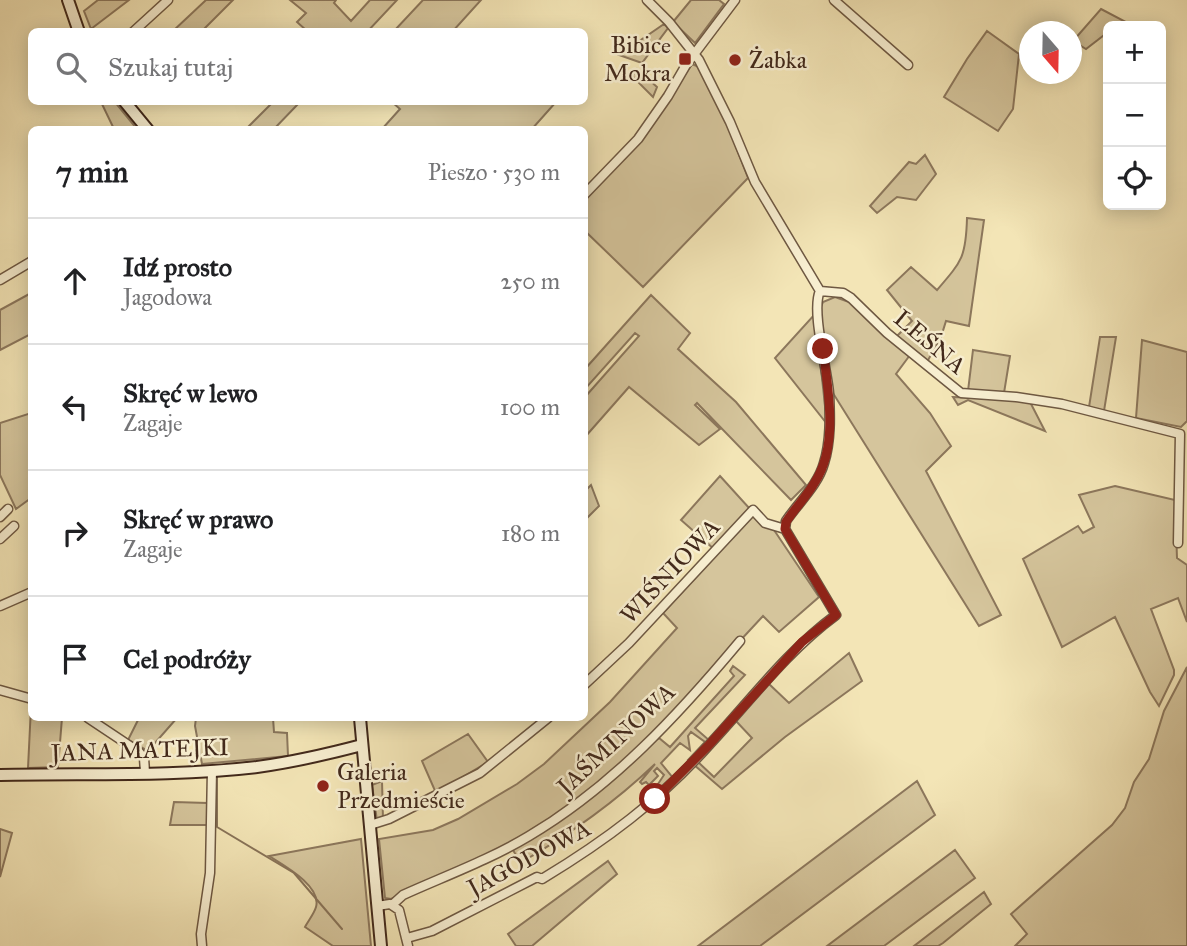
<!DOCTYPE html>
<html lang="pl">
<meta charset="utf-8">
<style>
:root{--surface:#fff;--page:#f2f2f2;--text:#202124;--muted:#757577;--line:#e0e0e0}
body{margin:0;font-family:"IM FELL Great Primer",serif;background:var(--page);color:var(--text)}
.controls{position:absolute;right:21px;top:21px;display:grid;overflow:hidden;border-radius:10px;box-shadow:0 4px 18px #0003}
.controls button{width:63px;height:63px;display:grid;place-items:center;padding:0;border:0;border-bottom:2px solid var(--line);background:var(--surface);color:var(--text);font:35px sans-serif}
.compass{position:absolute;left:1019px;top:21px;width:63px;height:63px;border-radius:50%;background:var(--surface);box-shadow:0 4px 18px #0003;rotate:160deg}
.stop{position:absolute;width:21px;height:21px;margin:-16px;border:5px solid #8f2418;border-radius:50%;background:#fff}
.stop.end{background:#8f2418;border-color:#fff;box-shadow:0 2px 7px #0008}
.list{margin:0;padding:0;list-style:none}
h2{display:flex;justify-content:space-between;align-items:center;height:91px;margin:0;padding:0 28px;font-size:30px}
h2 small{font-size:23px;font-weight:400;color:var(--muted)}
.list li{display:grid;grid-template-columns:46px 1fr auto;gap:21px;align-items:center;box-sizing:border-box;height:126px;padding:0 28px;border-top:2px solid var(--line)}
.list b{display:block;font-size:26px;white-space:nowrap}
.list p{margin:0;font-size:23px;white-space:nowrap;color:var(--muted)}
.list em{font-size:23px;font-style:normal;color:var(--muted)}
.icon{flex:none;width:38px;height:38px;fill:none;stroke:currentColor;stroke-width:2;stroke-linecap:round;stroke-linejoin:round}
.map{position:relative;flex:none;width:1187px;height:946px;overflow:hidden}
.search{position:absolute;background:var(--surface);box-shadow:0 4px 18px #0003;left:28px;top:28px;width:560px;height:77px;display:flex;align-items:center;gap:18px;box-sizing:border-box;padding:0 24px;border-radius:10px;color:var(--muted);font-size:26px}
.panel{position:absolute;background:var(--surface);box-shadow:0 4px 18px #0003;left:28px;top:126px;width:560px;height:595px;border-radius:10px}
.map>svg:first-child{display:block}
.green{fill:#d5c59c;stroke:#8c775c;stroke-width:2}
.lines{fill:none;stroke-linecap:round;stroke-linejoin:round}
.stream{stroke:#887358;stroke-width:2}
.street-casing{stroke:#6e5842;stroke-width:11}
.secondary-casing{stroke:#42291b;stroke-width:14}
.street{stroke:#f7eed0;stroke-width:8}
.secondary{stroke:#f7eed0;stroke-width:10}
.route{stroke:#8f2418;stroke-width:9}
.poi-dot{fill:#8f2418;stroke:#f7eed0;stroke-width:2.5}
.labels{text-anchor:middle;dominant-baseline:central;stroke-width:5;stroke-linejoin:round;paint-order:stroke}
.poi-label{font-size:24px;fill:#42291b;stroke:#f7eed0;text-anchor:start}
.street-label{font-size:24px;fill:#42291b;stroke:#f7eed0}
</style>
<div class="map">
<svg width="1187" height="946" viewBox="0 0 1187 946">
<rect width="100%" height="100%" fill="#f3e5b6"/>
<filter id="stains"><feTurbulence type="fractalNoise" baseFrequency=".00286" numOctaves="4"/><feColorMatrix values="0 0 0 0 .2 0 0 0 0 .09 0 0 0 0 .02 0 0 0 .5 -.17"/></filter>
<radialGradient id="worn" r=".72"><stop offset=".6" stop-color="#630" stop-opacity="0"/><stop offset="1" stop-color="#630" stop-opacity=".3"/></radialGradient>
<path class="green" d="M98,0H129L91,29L84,11Z
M206,0H233L202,31H173Z
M290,0H336L334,3L351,21L370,0H397L367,32L307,31L297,22L306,13Z
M423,0H481L453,31H394Z
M691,0H719L724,4L695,43L673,22Z
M1101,9L1126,22V25L1108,26V32L1086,49L1073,41Z
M664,24L668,28L642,63L619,55Z
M987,31L1019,54L1013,109L998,131L944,97L967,59Z
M692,64L699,67L728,126L748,178L643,287L585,231L584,200L641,141Z
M637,69L657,87L653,97L632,76Z
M101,102H115L137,129H114Z
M273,102H300L274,129H248L247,128Z
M392,102H556L532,129H382L400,109Z
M925,155L936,174L916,200L897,197L877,213L870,206L909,162L916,164Z
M967,218L984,220L969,326L946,321L941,337L927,362L897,336L912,321L887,290L911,267L937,290C962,261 966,257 967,218Z
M31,293V334L0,350V310Z
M651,295L690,333L678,349L736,402L806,485L791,500L697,403L695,405L720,429L699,445L629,387L585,437V397L639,336L635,333L585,389V369Z
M835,297L849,302L910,355L896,374L930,413L951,446L926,471L1001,615L979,626L831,390L819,311L823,302Z
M815,314L827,424L775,358Z
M1100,337H1116L1104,411L1089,407Z
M1142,340L1187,352V421L1181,427L1136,418Z
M973,350L1010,356L1004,393L968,391Z
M953,397L1029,400L1045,431L968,400L958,405Z
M31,413V498L16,509L0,475V423Z
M720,476L750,509L714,549L681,520Z
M591,485L599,506L585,520V491Z
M1115,486L1175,500L1177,558L1187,565V622L1178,598L1151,609L1174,670V675L1159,706L1150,692L1115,617L1062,647L1023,559L1078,526L1083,533L1094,527L1079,495Z
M752,516C760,517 766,527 774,530L819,597L779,632L763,616L648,740L560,815L509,845L391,899L385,898L379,839L433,830L458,819L517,784L544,764L610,702L677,628L663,613Z
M849,653L862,681L785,737L722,789L693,764L697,761L714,777L752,738L735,720L769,684L789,703Z
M733,666L745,675L695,728L710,741L690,762L688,760L705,742L691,732L688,736L690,750L680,743L661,763L673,778L652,799L650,796L664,775L657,768L654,771L658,776L649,785L646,782L642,784L640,782L655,764C614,803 569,835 520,863L512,848L540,833L653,741L659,738L670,747L734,676L730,671Z
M1187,667V946H1015L1027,934L1011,914L1112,825L1125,808L1134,782L1149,759L1164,711Z
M31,707L32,718H62L58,767L28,768Z
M139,718H177L148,751L128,740Z
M196,718H273L274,732L287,733L288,756L202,764L195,726Z
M468,734L488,762L436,793L422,761Z
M382,781L383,819L377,821L372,785Z
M917,781L935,815L760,946H698Z
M174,802L207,803L208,825H170Z
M0,829L12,833L0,877Z
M361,839L371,946H333L305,927C308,921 314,914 316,907C322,886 283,865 269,856Z
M955,850L975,878L884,946H827Z
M608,861L617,874L532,946H516L508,934Z
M984,892L991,904L943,943L938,946H914Z"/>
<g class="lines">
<path class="stream" d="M217,774V827L294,873L342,929"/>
<g class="street-casing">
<path id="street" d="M647,0L669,22L699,60L730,122L755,182L820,291
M834,0L908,65
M133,32L168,0
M584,195L638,139L668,96L686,65L735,0
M0,280L32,261
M820,291L843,293L851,298L887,333L961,393L1016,397L1062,404L1180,434L1178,543
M0,517L8,509
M0,539L14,526
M0,606L32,592
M584,685L629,643L753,510L765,523L785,529
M0,690L32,699
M88,718L139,752L144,758L145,772
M370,825L389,819L480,773L548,718
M392,905L403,895C445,876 489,860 529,836C612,787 679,714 740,641
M377,906L390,904L399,910L408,946
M407,938L432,931L537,877L542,879C605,841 659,801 709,745C750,701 787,651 836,615L785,529L786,521C799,502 818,485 824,463C831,441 830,415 829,393C827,369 811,310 820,291
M202,946L201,934L210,873L212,770"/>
</g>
<g class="secondary-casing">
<path id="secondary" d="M68,0L79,32
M125,102L148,130
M360,718L381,946
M0,775C85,773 172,777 257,767C293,762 328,754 362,745"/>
</g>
<use href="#street" class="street"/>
<use href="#secondary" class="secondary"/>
</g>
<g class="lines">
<path class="route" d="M655,799L708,746L802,642L836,615L785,529L786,522C795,508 807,496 815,482C839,445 828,390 823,349"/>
</g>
<g class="poi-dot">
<rect x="678" y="52" width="14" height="14" rx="3.5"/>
<circle cx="735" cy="60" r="7"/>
<circle cx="323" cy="786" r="7"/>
</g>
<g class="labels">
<g class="poi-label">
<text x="671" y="45" text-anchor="end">Bibice<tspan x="671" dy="28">Mokra</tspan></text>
<text x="749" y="60">Żabka</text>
<text x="337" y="772">Galeria<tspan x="337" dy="28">Przedmieście</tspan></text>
</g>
<g class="street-label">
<text transform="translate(930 342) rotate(40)">LEŚNA</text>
<text transform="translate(670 571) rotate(-47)">WIŚNIOWA</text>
<text transform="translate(616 739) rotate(-43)">JAŚMINOWA</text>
<text transform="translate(140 750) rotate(-2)">JANA MATEJKI</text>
<text transform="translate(529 858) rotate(-28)">JAGODOWA</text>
</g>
</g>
<rect width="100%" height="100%" filter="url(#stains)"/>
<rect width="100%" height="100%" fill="url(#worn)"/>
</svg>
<div class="controls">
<button>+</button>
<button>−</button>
<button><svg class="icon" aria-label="locate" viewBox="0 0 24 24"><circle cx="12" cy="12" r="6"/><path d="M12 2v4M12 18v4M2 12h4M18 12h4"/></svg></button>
</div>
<svg class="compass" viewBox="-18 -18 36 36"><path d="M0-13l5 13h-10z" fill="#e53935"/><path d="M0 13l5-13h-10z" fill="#757577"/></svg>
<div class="stop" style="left:655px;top:799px"></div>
<div class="stop end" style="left:823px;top:349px"></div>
<div class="search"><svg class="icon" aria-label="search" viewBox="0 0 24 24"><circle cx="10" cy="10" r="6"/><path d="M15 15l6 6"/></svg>Szukaj tutaj</div>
<section class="panel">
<h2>7 min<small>Pieszo · 530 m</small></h2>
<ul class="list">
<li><svg class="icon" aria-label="ahead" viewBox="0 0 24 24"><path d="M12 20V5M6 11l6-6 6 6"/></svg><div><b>Idź prosto</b><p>Jagodowa</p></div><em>250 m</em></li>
<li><svg class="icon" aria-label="left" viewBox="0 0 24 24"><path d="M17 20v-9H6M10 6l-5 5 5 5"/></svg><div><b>Skręć w lewo</b><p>Zagaje</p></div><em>100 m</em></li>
<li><svg class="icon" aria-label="right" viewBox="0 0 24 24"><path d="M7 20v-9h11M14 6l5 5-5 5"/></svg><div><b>Skręć w prawo</b><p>Zagaje</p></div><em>180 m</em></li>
<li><svg class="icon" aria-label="arrive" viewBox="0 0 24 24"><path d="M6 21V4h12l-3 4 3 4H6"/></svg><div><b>Cel podróży</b></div></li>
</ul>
</section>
</div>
